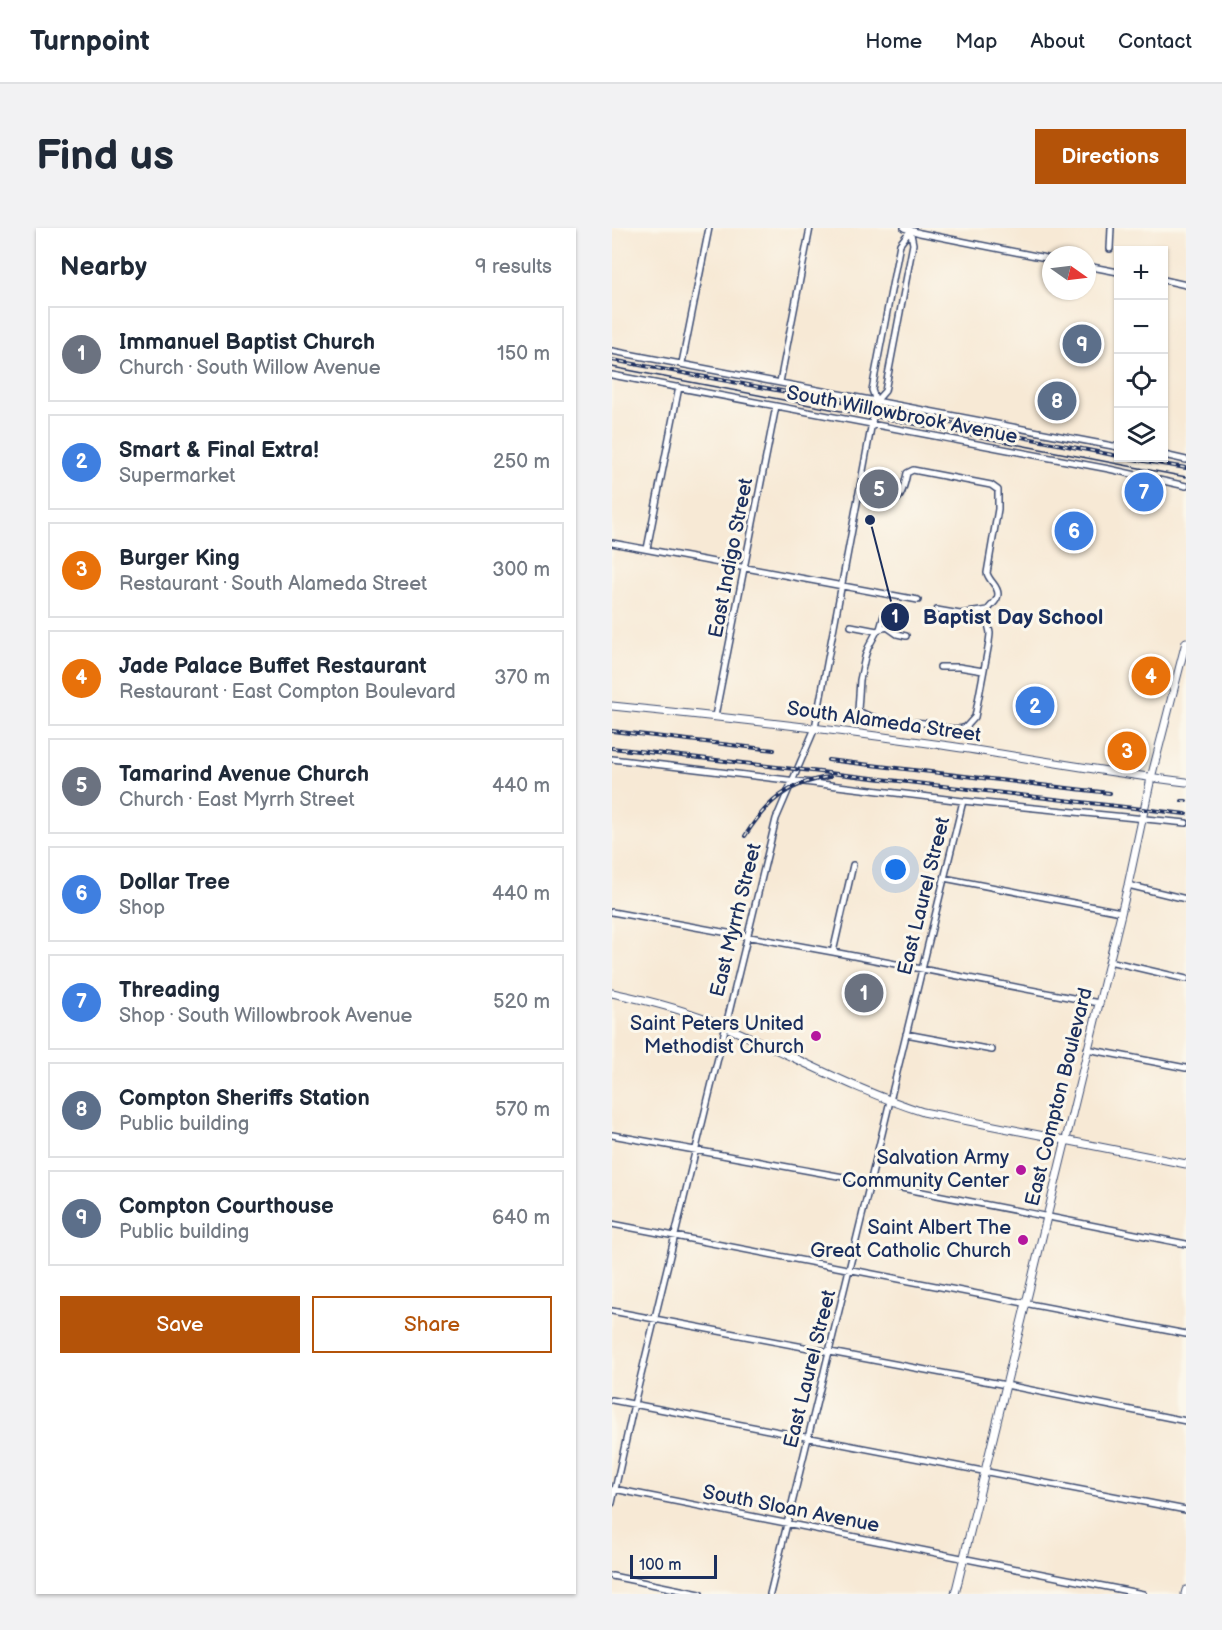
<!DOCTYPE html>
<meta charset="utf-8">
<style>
:root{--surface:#fff;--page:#f2f2f3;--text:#1f2937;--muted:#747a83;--line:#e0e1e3;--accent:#b45309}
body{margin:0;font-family:"Balsamiq Sans",sans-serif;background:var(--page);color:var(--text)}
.controls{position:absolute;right:18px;top:18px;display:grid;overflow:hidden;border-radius:0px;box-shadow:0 2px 4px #0004}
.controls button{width:54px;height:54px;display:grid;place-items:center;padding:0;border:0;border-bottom:2px solid var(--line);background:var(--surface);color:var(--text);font:30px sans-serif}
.compass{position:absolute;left:430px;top:18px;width:54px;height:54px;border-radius:50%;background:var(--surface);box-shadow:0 2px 4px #0004;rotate:104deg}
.scale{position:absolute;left:18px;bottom:15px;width:87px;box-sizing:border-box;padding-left:6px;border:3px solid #1b2f5e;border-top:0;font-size:16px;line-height:21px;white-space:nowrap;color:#1b2f5e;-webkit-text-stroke:4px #fbf7ec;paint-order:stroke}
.you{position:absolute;left:284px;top:642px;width:21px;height:21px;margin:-15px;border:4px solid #fff;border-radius:50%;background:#1a73e8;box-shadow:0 0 0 9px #1a73e833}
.badge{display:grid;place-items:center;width:39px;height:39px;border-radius:50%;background:var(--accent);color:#fff;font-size:20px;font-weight:700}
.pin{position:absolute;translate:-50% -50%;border:3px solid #fff;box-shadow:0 2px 6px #0006}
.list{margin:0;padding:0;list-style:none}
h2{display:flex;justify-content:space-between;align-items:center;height:78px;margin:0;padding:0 24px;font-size:26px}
h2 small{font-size:20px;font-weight:400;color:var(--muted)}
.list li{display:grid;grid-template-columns:39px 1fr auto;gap:18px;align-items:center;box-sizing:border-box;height:96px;margin:0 12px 12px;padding:0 12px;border:2px solid var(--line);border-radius:0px}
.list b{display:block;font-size:22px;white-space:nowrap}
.list p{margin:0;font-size:20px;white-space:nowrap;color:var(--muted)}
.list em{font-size:20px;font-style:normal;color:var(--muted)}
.actions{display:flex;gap:12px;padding:18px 24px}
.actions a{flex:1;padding:14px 0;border:2px solid var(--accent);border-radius:0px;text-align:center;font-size:21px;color:var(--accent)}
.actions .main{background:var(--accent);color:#fff}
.icon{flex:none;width:33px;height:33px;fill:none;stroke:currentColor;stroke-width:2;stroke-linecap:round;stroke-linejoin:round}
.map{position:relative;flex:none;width:574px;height:1366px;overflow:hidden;border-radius:0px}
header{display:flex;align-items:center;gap:36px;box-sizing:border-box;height:84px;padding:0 30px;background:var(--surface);border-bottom:2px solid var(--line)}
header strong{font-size:28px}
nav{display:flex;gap:33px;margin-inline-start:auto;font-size:21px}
.intro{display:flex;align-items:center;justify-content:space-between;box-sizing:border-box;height:144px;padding:0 36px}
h1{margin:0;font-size:42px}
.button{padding:15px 27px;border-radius:0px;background:var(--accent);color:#fff;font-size:21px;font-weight:700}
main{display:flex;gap:36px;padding:0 36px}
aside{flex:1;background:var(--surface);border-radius:0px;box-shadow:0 2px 4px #0004}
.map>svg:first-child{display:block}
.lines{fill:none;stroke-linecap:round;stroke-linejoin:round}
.minor-casing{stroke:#3c4b70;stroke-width:8}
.major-casing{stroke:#3c4b70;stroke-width:9}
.minor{stroke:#fff;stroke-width:5}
.major{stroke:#fff;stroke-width:7}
.tram{stroke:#1b2f5e;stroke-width:1.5}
.rail-casing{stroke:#1b2f5e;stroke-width:4}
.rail{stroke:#fbf7ec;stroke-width:1.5;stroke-dasharray:4.5;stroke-linecap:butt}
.poi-dot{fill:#b5179e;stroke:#fbf7ec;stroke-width:2}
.labels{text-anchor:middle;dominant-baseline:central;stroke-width:6;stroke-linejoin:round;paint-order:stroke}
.street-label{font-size:20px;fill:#1b2f5e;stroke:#fbf7ec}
.poi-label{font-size:20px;fill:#1b2f5e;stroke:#fbf7ec;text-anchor:end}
.leader{fill:none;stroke:#1b2f5e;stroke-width:2}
.callout-dot{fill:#1b2f5e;stroke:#fbf7ec;stroke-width:2}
.mark-label{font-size:18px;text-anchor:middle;font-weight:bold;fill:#fff}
.callout-label{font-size:21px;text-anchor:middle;font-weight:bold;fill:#1b2f5e;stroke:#fbf7ec;stroke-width:6;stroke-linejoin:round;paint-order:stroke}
</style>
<header>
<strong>Turnpoint</strong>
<nav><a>Home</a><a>Map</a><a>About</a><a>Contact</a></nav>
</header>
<div class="intro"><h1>Find us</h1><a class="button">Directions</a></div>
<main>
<aside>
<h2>Nearby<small>9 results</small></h2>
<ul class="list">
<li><span class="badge" style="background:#6b7280">1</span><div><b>Immanuel Baptist Church</b><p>Church · South Willow Avenue</p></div><em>150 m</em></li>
<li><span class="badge" style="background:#3f7fe0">2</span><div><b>Smart &amp; Final Extra!</b><p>Supermarket</p></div><em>250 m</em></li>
<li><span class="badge" style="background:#e8710a">3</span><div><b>Burger King</b><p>Restaurant · South Alameda Street</p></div><em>300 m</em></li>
<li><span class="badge" style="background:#e8710a">4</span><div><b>Jade Palace Buffet Restaurant</b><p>Restaurant · East Compton Boulevard</p></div><em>370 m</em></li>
<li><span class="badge" style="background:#6b7280">5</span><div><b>Tamarind Avenue Church</b><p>Church · East Myrrh Street</p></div><em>440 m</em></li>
<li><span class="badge" style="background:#3f7fe0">6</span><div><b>Dollar Tree</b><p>Shop</p></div><em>440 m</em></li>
<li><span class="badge" style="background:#3f7fe0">7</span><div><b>Threading</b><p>Shop · South Willowbrook Avenue</p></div><em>520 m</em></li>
<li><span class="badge" style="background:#5c6f8a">8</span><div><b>Compton Sheriffs Station</b><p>Public building</p></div><em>570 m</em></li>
<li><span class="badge" style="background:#5c6f8a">9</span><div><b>Compton Courthouse</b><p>Public building</p></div><em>640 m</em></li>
</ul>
<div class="actions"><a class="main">Save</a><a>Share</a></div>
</aside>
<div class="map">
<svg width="574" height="1366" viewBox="0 0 574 1366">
<rect width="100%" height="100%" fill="#fbf7ec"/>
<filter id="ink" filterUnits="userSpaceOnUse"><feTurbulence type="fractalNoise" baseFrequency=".0167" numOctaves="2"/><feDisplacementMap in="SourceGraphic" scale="12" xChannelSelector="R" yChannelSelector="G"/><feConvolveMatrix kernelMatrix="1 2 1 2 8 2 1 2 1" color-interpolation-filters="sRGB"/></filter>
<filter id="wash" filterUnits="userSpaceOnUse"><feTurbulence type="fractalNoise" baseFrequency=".008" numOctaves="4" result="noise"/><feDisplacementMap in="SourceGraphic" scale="24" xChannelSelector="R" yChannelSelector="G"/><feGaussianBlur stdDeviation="1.35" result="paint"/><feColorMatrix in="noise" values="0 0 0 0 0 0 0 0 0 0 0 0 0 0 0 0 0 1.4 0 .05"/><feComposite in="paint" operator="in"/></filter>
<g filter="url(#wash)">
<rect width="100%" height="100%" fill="#f7e9d5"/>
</g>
<g filter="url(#ink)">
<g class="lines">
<g class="minor-casing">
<path id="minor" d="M292,0L308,5L439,31
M498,21L499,0
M475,38L506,44
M552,52L574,57
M0,123L506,219
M70,135L97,0
M0,147L497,241L574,258
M168,154L198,0
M264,173L273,163L301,16L298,1
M552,227L574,232
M246,268C280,274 287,285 295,245L301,242L379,257L386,262V281L375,345C377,353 386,358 386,366C386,374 379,376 376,382C372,389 377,397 378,405C378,409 377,412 377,415L363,489L354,499C340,504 326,497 312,495C306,494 299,495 292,495C280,494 255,490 246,482L248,452L253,429L256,420L265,403L268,401L272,387
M0,315L306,372
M35,321L67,159
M325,382L348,386L376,382
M239,398L265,403
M268,401L275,399L285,406L294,408
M328,439H347L371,443
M103,488L164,178
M0,531L351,573L574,595
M332,650L509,684
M516,657L574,671
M0,684L221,724L487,775
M221,724L241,637
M497,733L574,751
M294,806L380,822
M475,821L574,840
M0,907L259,954L574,1016
M0,996L574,1106
M0,1083L394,1157L574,1193
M0,1172L574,1282
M2,1261L531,1366
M0,1275L22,1176L164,591L203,500L264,173L260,162L288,16L298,3
M0,1348L88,1366
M158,1366L351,573"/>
</g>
<g class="major-casing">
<path id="major" d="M0,478C110,489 221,501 330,517C412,529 492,544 574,554
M0,765C39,773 77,783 114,799C180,827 242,862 311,884L574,936
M343,1366L516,657L539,550L574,414
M573,1366L574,1362"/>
</g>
<use href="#minor" class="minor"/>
<use href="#major" class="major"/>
<path class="tram" d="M0,139L574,249"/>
<g class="rail-casing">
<path id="rail" d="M0,132L263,180L506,228
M515,230L574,240
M0,503L162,522
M0,520L574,586
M216,532L498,565
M570,573H574
M133,608C154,574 177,554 218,549"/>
</g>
<use href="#rail" class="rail"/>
</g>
</g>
<g class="poi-dot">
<circle cx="204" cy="808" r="6"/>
<circle cx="409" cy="942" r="6"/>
<circle cx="411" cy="1012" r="6"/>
</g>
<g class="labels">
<g class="street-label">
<text transform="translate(290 187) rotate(11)">South Willowbrook Avenue</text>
<text transform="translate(119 330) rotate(-79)">East Indigo Street</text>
<text transform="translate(272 494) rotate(8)">South Alameda Street</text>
<text transform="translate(312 668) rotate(-76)">East Laurel Street</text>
<text transform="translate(124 692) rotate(-76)">East Myrrh Street</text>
<text transform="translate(447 869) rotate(-76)">East Compton Boulevard</text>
<text transform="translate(198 1141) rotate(-76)">East Laurel Street</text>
<text transform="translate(179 1281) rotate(11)">South Sloan Avenue</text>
</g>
<g class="poi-label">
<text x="192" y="796">Saint Peters United<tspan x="192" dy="23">Methodist Church</tspan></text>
<text x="397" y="930">Salvation Army<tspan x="397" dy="23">Community Center</tspan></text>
<text x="399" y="1000">Saint Albert The<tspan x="399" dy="23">Great Catholic Church</tspan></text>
</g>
</g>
<path class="leader" d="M258 292L283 389"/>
<g class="callout-dot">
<circle cx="258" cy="292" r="6"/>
<circle cx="283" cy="389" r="15"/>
</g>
<g class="mark-label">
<text x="283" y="395">1</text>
</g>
<g class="callout-label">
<text x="401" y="396">Baptist Day School</text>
</g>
</svg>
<div class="controls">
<button>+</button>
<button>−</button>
<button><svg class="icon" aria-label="locate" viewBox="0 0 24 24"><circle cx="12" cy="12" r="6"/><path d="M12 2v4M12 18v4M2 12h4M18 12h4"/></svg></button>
<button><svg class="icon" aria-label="layers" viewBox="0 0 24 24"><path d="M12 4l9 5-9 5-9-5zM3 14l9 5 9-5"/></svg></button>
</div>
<svg class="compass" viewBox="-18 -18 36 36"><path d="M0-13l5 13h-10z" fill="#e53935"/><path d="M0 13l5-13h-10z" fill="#747a83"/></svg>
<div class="scale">100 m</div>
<div class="you"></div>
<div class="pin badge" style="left:252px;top:765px;background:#6b7280">1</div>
<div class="pin badge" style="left:423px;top:478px;background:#3f7fe0">2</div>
<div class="pin badge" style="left:515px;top:523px;background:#e8710a">3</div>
<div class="pin badge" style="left:539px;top:448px;background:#e8710a">4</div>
<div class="pin badge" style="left:267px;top:261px;background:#6b7280">5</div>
<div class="pin badge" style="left:462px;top:303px;background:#3f7fe0">6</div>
<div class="pin badge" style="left:532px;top:264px;background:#3f7fe0">7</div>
<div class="pin badge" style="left:445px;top:173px;background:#5c6f8a">8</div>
<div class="pin badge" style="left:470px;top:116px;background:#5c6f8a">9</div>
</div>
</main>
